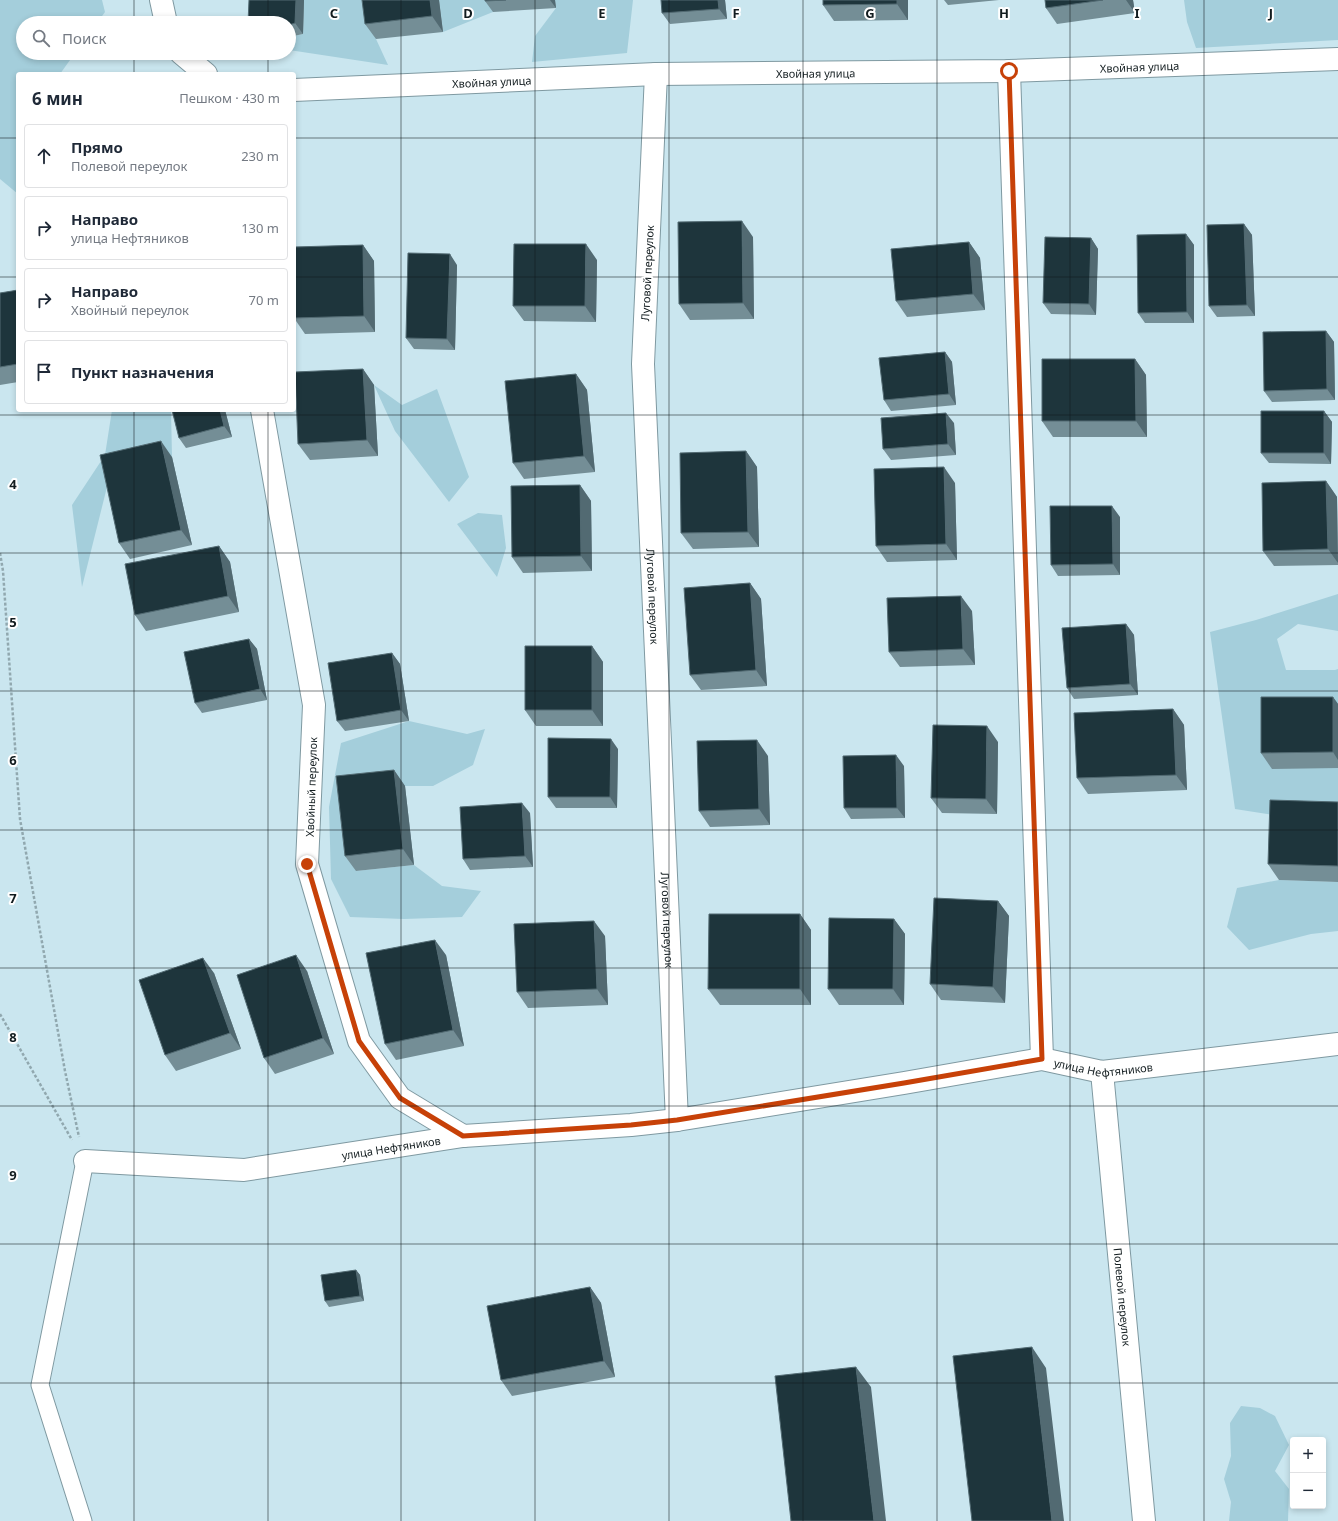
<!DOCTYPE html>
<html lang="ru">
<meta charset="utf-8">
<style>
:root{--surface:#fff;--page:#f2f2f3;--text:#1f2937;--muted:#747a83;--line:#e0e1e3}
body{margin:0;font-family:"Noto Sans",sans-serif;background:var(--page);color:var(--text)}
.controls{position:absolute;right:12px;bottom:12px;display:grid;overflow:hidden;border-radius:4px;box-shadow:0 2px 6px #0003}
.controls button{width:36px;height:36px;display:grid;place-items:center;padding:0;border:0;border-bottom:1px solid var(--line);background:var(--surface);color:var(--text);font:20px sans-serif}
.stop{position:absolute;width:12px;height:12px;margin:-9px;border:3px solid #c74108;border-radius:50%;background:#fff}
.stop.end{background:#c74108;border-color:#fff;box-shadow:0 1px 4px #0008}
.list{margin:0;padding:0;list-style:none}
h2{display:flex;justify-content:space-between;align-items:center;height:52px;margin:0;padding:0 16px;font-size:17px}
h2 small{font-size:13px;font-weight:400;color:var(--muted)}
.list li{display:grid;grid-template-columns:26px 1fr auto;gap:12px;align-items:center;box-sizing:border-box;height:64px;margin:0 8px 8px;padding:0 8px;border:1px solid var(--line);border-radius:4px}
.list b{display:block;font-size:15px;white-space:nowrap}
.list p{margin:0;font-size:13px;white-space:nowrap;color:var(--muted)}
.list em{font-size:13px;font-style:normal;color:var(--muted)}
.icon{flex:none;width:22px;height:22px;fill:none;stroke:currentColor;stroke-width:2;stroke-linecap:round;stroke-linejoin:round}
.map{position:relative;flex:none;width:1338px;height:1521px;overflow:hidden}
.search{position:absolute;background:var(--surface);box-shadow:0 2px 6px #0003;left:16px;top:16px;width:280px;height:44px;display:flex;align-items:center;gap:10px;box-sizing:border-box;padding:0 14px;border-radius:22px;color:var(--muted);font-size:15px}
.panel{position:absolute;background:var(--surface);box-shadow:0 2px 6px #0003;left:16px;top:72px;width:280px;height:340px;border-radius:4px}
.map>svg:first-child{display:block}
.green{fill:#a4cedb}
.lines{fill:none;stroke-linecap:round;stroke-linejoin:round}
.service-casing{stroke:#7f99a1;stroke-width:19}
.minor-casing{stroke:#7f99a1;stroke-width:24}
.path{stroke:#91a8af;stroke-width:2.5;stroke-dasharray:3 2;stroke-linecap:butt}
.service{stroke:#fff;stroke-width:17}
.minor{stroke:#fff;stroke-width:22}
.wall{fill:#748e96}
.shaded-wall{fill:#526a72}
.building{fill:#1e353c;stroke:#526a72}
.route{stroke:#c74108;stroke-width:5}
.grid{fill:none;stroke:#121c1f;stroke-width:1;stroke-opacity:0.55}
.labels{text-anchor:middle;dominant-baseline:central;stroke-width:4;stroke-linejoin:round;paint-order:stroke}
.street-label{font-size:11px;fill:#121c1f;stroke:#fff}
.grid-label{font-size:13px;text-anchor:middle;font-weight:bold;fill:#121c1f;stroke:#fff;stroke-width:4;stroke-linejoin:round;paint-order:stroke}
</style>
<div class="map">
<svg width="1338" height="1521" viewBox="0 0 1338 1521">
<rect width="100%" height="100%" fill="#cae6ef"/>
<path class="green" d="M0,0H102L105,12L97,23H23V53H75L60,74H18V194L0,179Z
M304,0H372L376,39L388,65L289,50V37L303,34Z
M439,0H492L493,12L443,32Z
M555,0H633L627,53L532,62L535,36L556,8Z
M1184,0H1338V40L1196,48L1187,22Z
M374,385L402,405L437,389L469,477L449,502L395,431Z
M112,410H171L172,457L111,471L82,587L72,505L105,455Z
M478,513L502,515L506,548L497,577L457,524Z
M1338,594V631L1298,624L1277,639L1286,670H1335L1338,669V818L1281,816L1235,809L1210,632L1256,620Z
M409,721L467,734L485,729L473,765L433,786H405L356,871L414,865L442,886L481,891L462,917L404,919L350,917L331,879L329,807L341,743Z
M1279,880L1338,882V931L1311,934L1249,950L1227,927L1237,888Z
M1241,1406L1260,1408L1275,1416L1289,1445L1275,1471L1289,1489L1288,1521H1229L1231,1502L1224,1479L1231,1456L1230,1423Z"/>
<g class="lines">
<g class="service-casing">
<path id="service" d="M83,1521L40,1385L85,1161"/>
</g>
<g class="minor-casing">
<g id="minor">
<path d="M161,0L166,23"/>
<path d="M181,53L206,74"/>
<path d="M1009,71L1042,1059"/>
<path id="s1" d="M656,74L643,364L677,1120"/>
<path id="s2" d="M294,90L656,74L1009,71L1338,59"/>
<path d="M262,410L314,705L307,864L359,1041L400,1098L463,1136"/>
<path id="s3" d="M1102,1072L1144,1521"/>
<path id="s4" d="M85,1161L244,1170L463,1136L631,1125L677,1120L904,1083L1042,1059L1102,1072L1338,1044"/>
</g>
</g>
<path class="path" d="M0,553L3,571L20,819L65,1071L79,1137
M0,1014L72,1140"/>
<use href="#service" class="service"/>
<use href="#minor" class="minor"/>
</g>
<path class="wall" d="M249,0H304L303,34L289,37V23Z
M439,0L443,32L376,39L365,24Z
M485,0H555L556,8L493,12L485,1Z
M725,0L727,19L670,24L662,13Z
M908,0V20L834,21L823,5Z
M944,0H999L948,5Z
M1045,0H1133L1135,13L1057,24L1046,8Z
M1244,224L1252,235L1255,316L1217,317L1209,306Z
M1186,234L1194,245V323H1145L1138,313Z
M753,237L754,319L690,320L679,304Z
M1091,238L1098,249L1096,315L1051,314L1043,303Z
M969,242L980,258L985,310L907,317L896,301Z
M363,245L374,261L375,332L305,334L294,318Z
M597,260L596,322L524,321L513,306Z
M457,265L455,350L414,349L406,338Z
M18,290V382L0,385V293Z
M1326,331L1334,342L1335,400L1272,402L1264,391Z
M945,352L952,362L956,405L891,411L884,400Z
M1135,359L1146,375L1147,437H1053L1042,421Z
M363,369L374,385L378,456L310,460L298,444Z
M576,374L587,390L595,472L524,479L513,463Z
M172,410H225L232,437L186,448L179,438Z
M1324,411L1332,422L1331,464L1269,463L1261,453Z
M954,423L956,455L891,460L883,449Z
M746,451L757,467L759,547L693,549L681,533Z
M172,457L192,545L130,559L119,543Z
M1326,481L1337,497L1338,565L1274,566L1263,551Z
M955,483L957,560L887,562L876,546Z
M580,485L591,501L592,571L523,573L512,557Z
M1120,517V575L1058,576L1051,565Z
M219,546L230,562L239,612L146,631L135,615Z
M750,583L761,599L767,686L701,690L690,675Z
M972,611L975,665L900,667L889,652Z
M1126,624L1134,635L1138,695L1074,699L1067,688Z
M249,639L257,649L267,700L202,713L195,703Z
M592,646L603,662V726H536L525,710Z
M392,653L400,664L409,721L345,731L337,721Z
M1333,697L1338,704V768L1272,769L1261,753Z
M1173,709L1184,725L1187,790L1088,794L1077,778Z
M998,742L997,814L942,813L931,798Z
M618,749L617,808H556L548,797Z
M768,756L770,825L710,827L699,811Z
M904,766L905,818L851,819L844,808Z
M394,770L405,786L414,865L356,871L345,856Z
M1338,802V882L1279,880L1268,864Z
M530,813L533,867L470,870L463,859Z
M998,901L1009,916L1005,1003L941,1000L930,984Z
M800,914L811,930V1005H720L708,989Z
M894,919L905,934L904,1005H839L828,989Z
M605,936L608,1005L528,1008L517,992Z
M446,955L464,1046L396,1060L385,1044Z
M307,971L334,1054L275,1074L264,1058Z
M214,973L241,1049L176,1071L165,1055Z
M356,1270L360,1275L364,1301L329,1307L325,1301Z
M590,1287L601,1303L615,1377L512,1396L501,1380Z"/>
<path class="shaded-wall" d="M296,0H304L303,34L295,23Z
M430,0H439L443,32L432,16Z
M550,0H555L556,8Z
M718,0H725L727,19L719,9Z
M897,0H908V20L897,4Z
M1126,0H1133L1135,13Z
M742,221L753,237L754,319L743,303Z
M1244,224L1252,235L1255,316L1247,305Z
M1186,234L1194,245V323L1187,312Z
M1091,238L1098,249L1096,315L1089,304Z
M969,242L980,258L985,310L973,294Z
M586,244L597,260L596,322L585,306Z
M363,245L374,261L375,332L364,316Z
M450,254L457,265L455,350L447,339Z
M1326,331L1334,342L1335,400L1327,389Z
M945,352L952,362L956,405L949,394Z
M1135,359L1146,375L1147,437L1136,421Z
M363,369L374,385L378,456L367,440Z
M576,374L587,390L595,472L584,456Z
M220,410H225L232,437L224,426Z
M1324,411L1332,422L1331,464L1324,453Z
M946,413L954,423L956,455L948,444Z
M161,441L172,457L192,545L181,530Z
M746,451L757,467L759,547L748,532Z
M944,467L955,483L957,560L946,544Z
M1326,481L1337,497L1338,563L1328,549Z
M580,485L591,501L592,571L581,556Z
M1112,506L1120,517V575L1113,564Z
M219,546L230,562L239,612L228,596Z
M750,583L761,599L767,686L756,670Z
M961,596L972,611L975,665L963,649Z
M1126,624L1134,635L1138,695L1130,684Z
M249,639L257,649L267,700L260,689Z
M592,646L603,662V726L592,710Z
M392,653L400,664L409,721L401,710Z
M1333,697L1338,704V760L1333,752Z
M1173,709L1184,725L1187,790L1176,775Z
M987,726L998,742L997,814L986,799Z
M611,739L618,749L617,808L610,797Z
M757,740L768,756L770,825L759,809Z
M896,755L904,766L905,818L897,808Z
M394,770L405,786L414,865L403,849Z
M522,803L530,813L533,867L525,856Z
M998,901L1009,916L1005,1003L993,987Z
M800,914L811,930V1005L800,989Z
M894,919L905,934L904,1005L893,989Z
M594,921L605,936L608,1005L597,989Z
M435,940L446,955L464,1046L453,1030Z
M296,955L307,971L334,1054L323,1038Z
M203,958L214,973L241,1049L230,1033Z
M356,1270L360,1275L364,1301L360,1296Z
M590,1287L601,1303L615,1377L604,1361Z
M1032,1347L1046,1368L1064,1521H1052Z
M856,1367L871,1387L886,1521H874Z"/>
<path class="building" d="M249,0H296L295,23L289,25V23H248Z
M362,0H430L432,16L365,24Z
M485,0H506L485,1Z
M661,0H718L719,9L662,13Z
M823,0H897V4L823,5Z
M1045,0H1103L1046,8Z
M742,221L743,303L679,304L678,222Z
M1244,224L1247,305L1209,306L1207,225Z
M1186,234L1187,312L1138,313L1137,235Z
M1045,237L1091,238L1089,304L1043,303Z
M969,242L973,294L896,301L891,249Z
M514,244H586L585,306H513Z
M363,245L364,316L294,318V247Z
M408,253L450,254L447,339L406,338Z
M18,290V364L0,367V293Z
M1326,331L1327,389L1264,391L1263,332Z
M945,352L949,394L884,400L879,358Z
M1042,359H1135L1136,421H1042Z
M363,369L367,440L298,444L295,372Z
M576,374L584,456L513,463L505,381Z
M172,410H220L224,426L179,438Z
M1261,411H1324V453H1261Z
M946,413L948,444L883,449L881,418Z
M161,441L181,530L119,543L100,455Z
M746,451L748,532L681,533L680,453Z
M944,467L946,544L876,546L874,469Z
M1326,481L1328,549L1263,551L1262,483Z
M580,485L581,556L512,557L511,486Z
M1050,506H1112L1113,564L1051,565Z
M219,546L228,596L135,615L125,564Z
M750,583L756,670L690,675L684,588Z
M961,596L963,649L889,652L887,598Z
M1126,624L1130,684L1067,688L1062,628Z
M249,639L260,689L195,703L184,652Z
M525,646H592V710H525Z
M392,653L401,710L337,721L328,663Z
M1261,697H1333V752L1261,753Z
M1173,709L1176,775L1077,778L1074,713Z
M933,725L987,726L986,799L931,798Z
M548,738L611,739L610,797H548Z
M757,740L759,809L699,811L697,741Z
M896,755L897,808H844L843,756Z
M394,770L403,849L345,856L336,776Z
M1270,800L1338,802V866L1268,864Z
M522,803L525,856L463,859L460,807Z
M934,898L998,901L993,987L930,984Z
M709,914H800V989H708Z
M829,918L894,919L893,989H828Z
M594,921L597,989L517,992L514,924Z
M435,940L453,1030L385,1044L366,953Z
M296,955L323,1038L264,1058L237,975Z
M203,958L230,1033L165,1055L139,980Z
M356,1270L360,1296L325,1301L321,1275Z
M590,1287L604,1361L501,1380L487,1306Z
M1032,1347L1052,1521H972L953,1356Z
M856,1367L874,1521H791L775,1376Z"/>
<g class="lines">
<path class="route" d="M307,864L359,1041L400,1098L463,1136L631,1125L677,1120L904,1083L1042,1059L1009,71"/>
</g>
<path class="grid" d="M134,0V23M268,0V23M401,0V1521M535,0V1521M669,0V1521M803,0V1521M937,0V1521M1070,0V1521M1204,0V1521M134,53V74M268,53V74M0,138H18M294,138H1338M0,277H18M294,277H1338M134,410V1521M268,410V1521M0,415H1338M0,553H1338M0,691H1338M0,830H1338M0,968H1338M0,1106H1338M0,1244H1338M0,1383H1338"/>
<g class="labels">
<g class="street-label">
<text stroke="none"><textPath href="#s2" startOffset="846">Хвойная улица</textPath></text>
<text stroke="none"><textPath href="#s2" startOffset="522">Хвойная улица</textPath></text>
<text stroke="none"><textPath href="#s2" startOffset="198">Хвойная улица</textPath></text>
<text transform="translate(647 273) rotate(-87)">Луговой переулок</text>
<text stroke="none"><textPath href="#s1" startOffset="523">Луговой переулок</textPath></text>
<text transform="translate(311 787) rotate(-88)">Хвойный переулок</text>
<text stroke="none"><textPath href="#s1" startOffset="847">Луговой переулок</textPath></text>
<text stroke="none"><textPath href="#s4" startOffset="1028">улица Нефтяников</textPath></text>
<text stroke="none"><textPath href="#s4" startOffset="308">улица Нефтяников</textPath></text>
<text stroke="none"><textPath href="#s3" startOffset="226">Полевой переулок</textPath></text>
</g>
</g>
<g class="grid-label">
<text x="334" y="18">C</text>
<text x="468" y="18">D</text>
<text x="602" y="18">E</text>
<text x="736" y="18">F</text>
<text x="870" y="18">G</text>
<text x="1004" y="18">H</text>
<text x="1137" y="18">I</text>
<text x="1271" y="18">J</text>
<text x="13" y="489">4</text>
<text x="13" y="627">5</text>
<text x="13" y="765">6</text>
<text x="13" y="903">7</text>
<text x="13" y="1042">8</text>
<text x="13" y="1180">9</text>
</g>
</svg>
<div class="controls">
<button>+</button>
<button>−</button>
</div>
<div class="stop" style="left:1009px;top:71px"></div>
<div class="stop end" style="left:307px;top:864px"></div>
<div class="search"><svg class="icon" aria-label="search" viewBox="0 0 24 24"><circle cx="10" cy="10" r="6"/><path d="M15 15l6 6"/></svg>Поиск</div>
<section class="panel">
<h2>6 мин<small>Пешком · 430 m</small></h2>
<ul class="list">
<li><svg class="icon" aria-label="ahead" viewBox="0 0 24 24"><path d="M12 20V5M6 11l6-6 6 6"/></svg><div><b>Прямо</b><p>Полевой переулок</p></div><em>230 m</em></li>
<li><svg class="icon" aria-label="right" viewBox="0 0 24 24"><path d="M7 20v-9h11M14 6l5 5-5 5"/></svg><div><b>Направо</b><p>улица Нефтяников</p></div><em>130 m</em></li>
<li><svg class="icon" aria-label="right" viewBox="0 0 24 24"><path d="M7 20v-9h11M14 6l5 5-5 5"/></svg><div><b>Направо</b><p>Хвойный переулок</p></div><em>70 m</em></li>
<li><svg class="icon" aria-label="arrive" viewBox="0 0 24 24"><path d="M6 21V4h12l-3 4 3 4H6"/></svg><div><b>Пункт назначения</b></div></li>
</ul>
</section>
</div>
